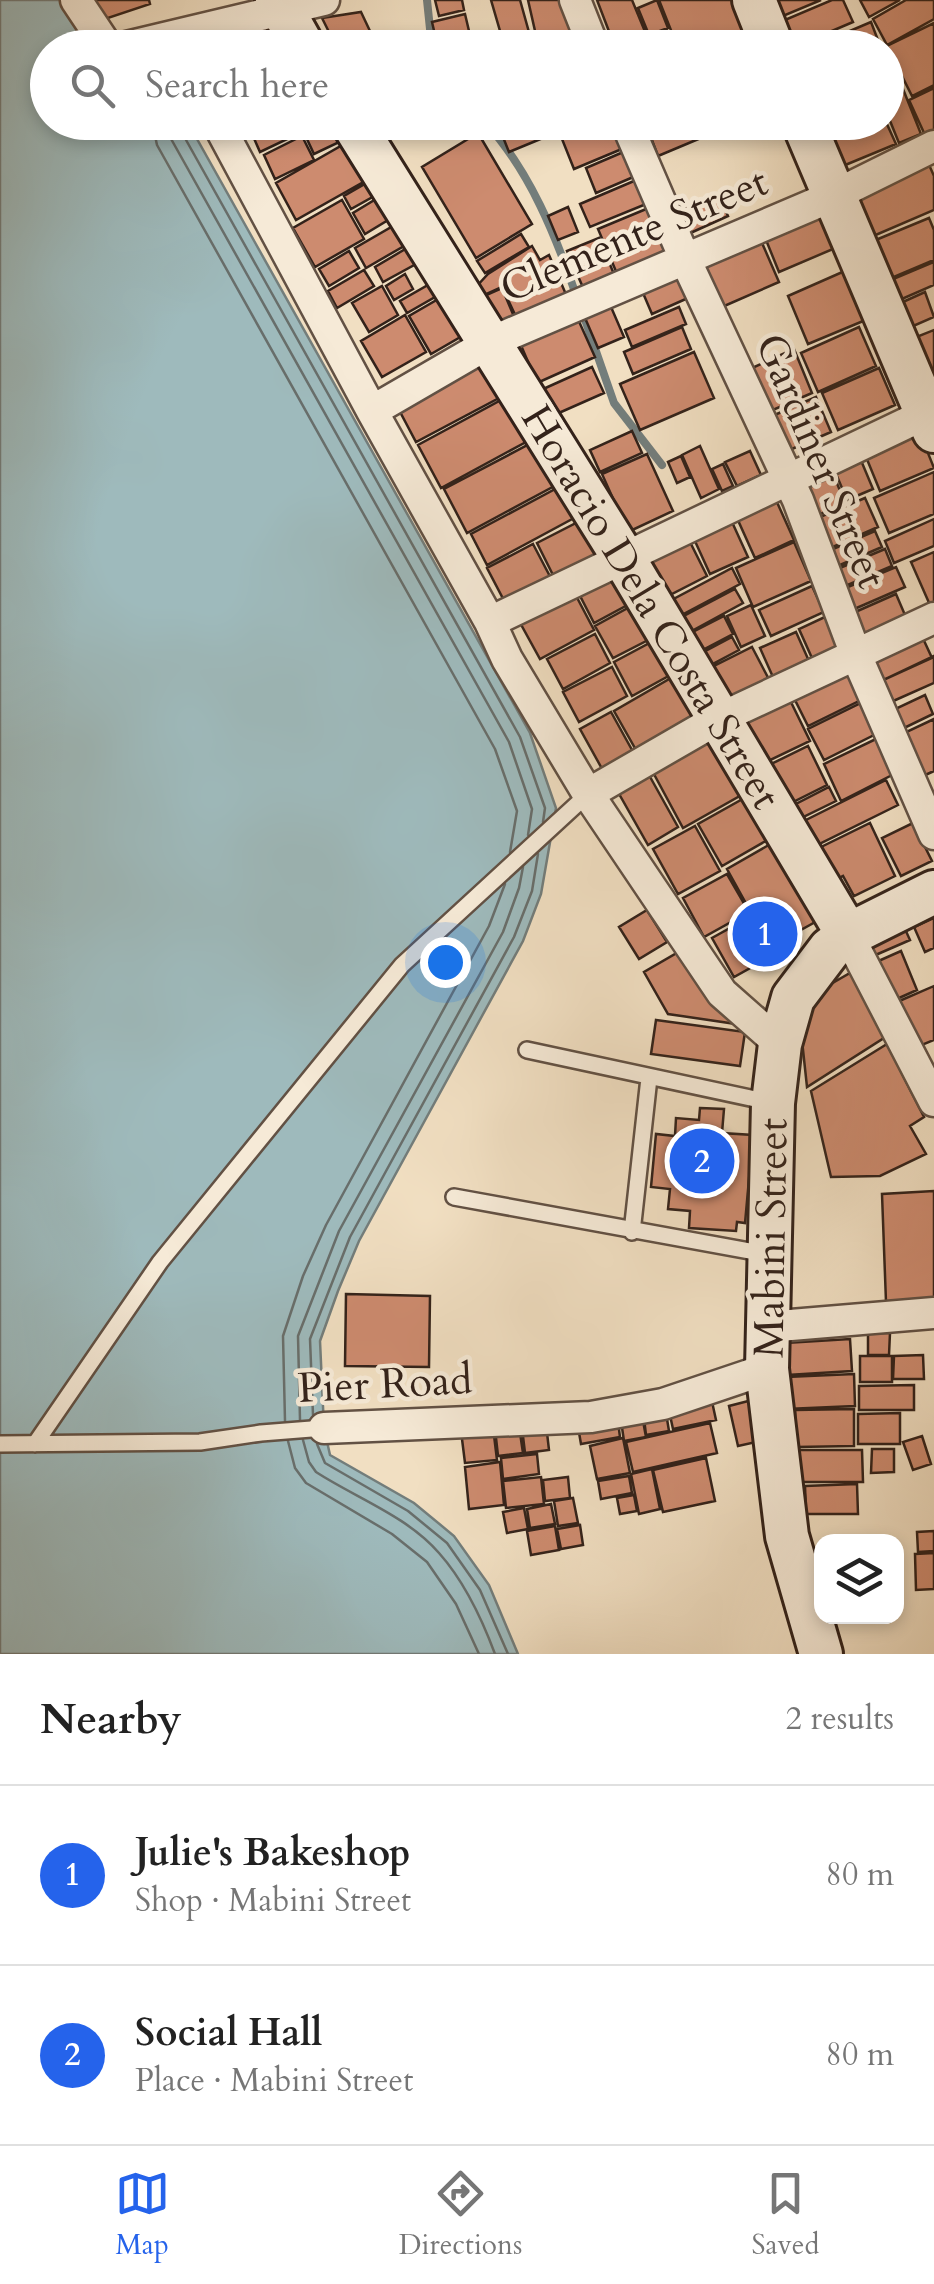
<!DOCTYPE html>
<meta charset="utf-8">
<style>
:root{--surface:#fff;--page:#f6f6f6;--text:#222;--muted:#767676;--line:#e0e0e0;--accent:#2563eb}
body{margin:0;font-family:Cardo,serif;background:var(--page);color:var(--text)}
.controls{position:absolute;right:30px;bottom:30px;display:grid;overflow:hidden;border-radius:20px;box-shadow:0 5px 15px #0003}
.controls button{width:90px;height:90px;display:grid;place-items:center;padding:0;border:0;border-bottom:2px solid var(--line);background:var(--surface);color:var(--text);font:50px sans-serif}
.you{position:absolute;left:445px;top:962px;width:35px;height:35px;margin:-25px;border:8px solid #fff;border-radius:50%;background:#1a73e8;box-shadow:0 0 0 15px #1a73e833}
.badge{display:grid;place-items:center;width:65px;height:65px;border-radius:50%;background:var(--accent);color:#fff;font-size:32px;font-weight:700}
.pin{position:absolute;translate:-50% -50%;border:5px solid #fff;box-shadow:0 2px 10px #0006}
.list{margin:0;padding:0;list-style:none}
h2{display:flex;justify-content:space-between;align-items:center;height:130px;margin:0;padding:0 40px;font-size:42px}
h2 small{font-size:32px;font-weight:400;color:var(--muted)}
.list li{display:grid;grid-template-columns:65px 1fr auto;gap:30px;align-items:center;box-sizing:border-box;height:180px;padding:0 40px;border-top:2px solid var(--line)}
.list b{display:block;font-size:38px;white-space:nowrap}
.list p{margin:0;font-size:32px;white-space:nowrap;color:var(--muted)}
.list em{font-size:32px;font-style:normal;color:var(--muted)}
.icon{flex:none;width:55px;height:55px;fill:none;stroke:currentColor;stroke-width:2;stroke-linecap:round;stroke-linejoin:round}
.map{position:relative;flex:none;width:934px;height:1654px;overflow:hidden}
.search{position:absolute;background:var(--surface);box-shadow:0 5px 15px #0003;left:30px;right:30px;top:30px;height:110px;display:flex;align-items:center;gap:25px;box-sizing:border-box;padding:0 35px;border-radius:55px;color:var(--muted);font-size:38px}
.sheet{height:490px;background:var(--surface)}
nav{display:flex;justify-content:space-around;align-items:center;box-sizing:border-box;height:140px;border-top:2px solid var(--line);background:var(--surface);font-size:28px;color:var(--muted)}
nav a{display:grid;justify-items:center;gap:5px}
nav .on{color:var(--accent)}
.map>svg:first-child{display:block}
.water{fill:#9ebabc;stroke:#737d7b;stroke-width:2.5}
.lines{fill:none;stroke-linecap:round;stroke-linejoin:round}
.shore{stroke:#686e6b;stroke-width:2.5}
.stream{stroke:#737d7b;stroke-width:8}
.building{fill:#cd8b6f;stroke:#33221a;stroke-width:2.5}
.lane-casing{stroke:#625144;stroke-width:20}
.street-casing{stroke:#625144;stroke-width:35}
.secondary-casing{stroke:#33221a;stroke-width:48}
.lane{stroke:#f6ead7;stroke-width:15}
.street{stroke:#f6ead7;stroke-width:30}
.secondary{stroke:#f6ead7;stroke-width:42}
.labels{text-anchor:middle;dominant-baseline:central;stroke-width:9;stroke-linejoin:round;paint-order:stroke}
.street-label{font-size:42px;fill:#33221a;stroke:#f6ead7}
</style>
<div class="map">
<svg width="934" height="1654" viewBox="0 0 934 1654">
<rect width="100%" height="100%" fill="#f1dfc2"/>
<filter id="stains"><feTurbulence type="fractalNoise" baseFrequency=".002" numOctaves="4"/><feColorMatrix values="0 0 0 0 .2 0 0 0 0 .09 0 0 0 0 .02 0 0 0 .5 -.17"/></filter>
<radialGradient id="worn" r=".72"><stop offset=".6" stop-color="#630" stop-opacity="0"/><stop offset="1" stop-color="#630" stop-opacity=".3"/></radialGradient>
<path class="water" d="M0,0H62L93,47L48,48V122L188,123L530,733L556,808L541,894L523,941L359,1241L338,1291L320,1341L324,1428L330,1455L414,1503L454,1536L489,1585L518,1654H0Z"/>
<g class="lines">
<path class="shore" d="M152,122L157,145L495,749L517,811L510,852
M167,122L170,137L509,742L532,809L528,835
M180,122L181,131L520,737L545,808L543,822
M313,1415L310,1339L350,1237L514,937L532,891L538,854
M300,1420L298,1336L339,1231L503,932L519,888L523,867
M285,1421L283,1336L303,1276L326,1225L489,926L505,884
M303,1440L309,1462L316,1472C356,1498 407,1516 439,1553C464,1581 482,1619 495,1654
M288,1441L295,1468L306,1483L392,1534L427,1562L456,1604L479,1654
M317,1444L325,1463L408,1511L447,1543L480,1590L508,1654"/>
<path class="stream" d="M427,0L432,48
M485,122C530,171 556,236 577,298
M582,311L614,403L662,465"/>
</g>
<path class="building" d="M95,0H149L150,4L102,20Z
M435,0H462L464,10L439,16Z
M491,0H520L532,43L505,48Z
M528,0H568L579,28L538,44Z
M597,0H632L646,34L615,47Z
M657,0L668,28L649,35L638,8Z
M659,0H733L746,31L706,48H678Z
M768,0H821L771,21Z
M832,0H843L853,22L792,48L773,25Z
M860,0H900L869,17Z
M906,0H934V19L887,45L873,19Z
M361,12L378,48H337L322,18Z
M465,14L473,48H438L432,22Z
M871,22L881,48H810Z
M934,23V85L912,96L887,46Z
M667,31L673,48H627Z
M934,88V131L925,135L909,100Z
M903,89L921,134L899,143L886,111V96Z
M259,122H294L300,133L260,152L249,127Z
M299,122H345L352,136L314,154Z
M497,122H550L555,133L509,152Z
M587,122H619L629,146L574,169L560,134Z
M645,122H703L708,135L658,156Z
M819,122H886L896,144L838,168Z
M478,133L532,224L476,258L422,167Z
M302,136L314,160L275,179L264,155Z
M353,139L374,176L296,220L276,183Z
M628,150L638,175L596,193L586,168Z
M926,158L934,176V210L864,240L844,193Z
M377,177L385,190L351,209L344,196Z
M641,178L651,202L590,227L580,204Z
M386,193L398,214L365,234L353,213Z
M718,193L728,216L686,235L675,211Z
M342,200L364,239L315,267L293,228Z
M568,207L578,232L558,240L548,216Z
M651,207L673,261L621,283L598,229Z
M824,208L840,246L779,272L764,235Z
M929,218L934,230V260L882,282L866,244Z
M400,222L411,242L366,268L355,248Z
M521,234L529,247L485,273L477,261Z
M759,236L779,282L722,307L703,260Z
M599,238L616,279L585,292L567,251Z
M532,246L540,260L549,255L568,299L518,321L502,287L480,297L476,287L488,274Z
M407,248L416,264L383,282L375,267Z
M349,251L359,268L329,286L319,269Z
M934,262V285L895,302L886,282Z
M364,270L374,286L337,308L328,291Z
M677,270L688,298L652,314L640,286Z
M847,270L868,319L808,344L788,296Z
M405,274L413,289L394,300L386,286Z
M435,281L442,293L407,313L400,301Z
M382,286L398,315L369,332L352,303Z
M502,288L518,326L491,337L475,300Z
M925,292L934,317L904,330L894,306Z
M447,294L469,332L431,354L409,316Z
M608,300L624,337L598,348L582,311Z
M679,307L686,324L632,347L625,330Z
M405,315L426,352L382,377L361,341Z
M577,317L595,357L537,383L520,343Z
M682,327L691,349L633,374L624,352Z
M859,327L876,366L818,392L801,353Z
M934,330V389L909,340Z
M794,349L812,393L759,416L741,373Z
M694,352L714,398L640,430L620,384Z
M480,364L499,398L416,442L398,408Z
M592,367L604,393L552,416L541,390Z
M879,368L895,405L838,430L822,393Z
M816,397L831,432L778,455L763,420Z
M503,399L526,442L441,488L418,445Z
M918,428L934,468L880,491L864,452Z
M632,431L642,453L600,472L590,450Z
M537,440L560,483L467,533L444,489Z
M700,446L719,489L701,498L682,455Z
M750,451L761,475L737,486L725,462Z
M647,454L673,511L628,532L602,474Z
M681,456L690,477L677,483L668,462Z
M860,458L873,489L847,500L834,469Z
M723,464L733,486L722,491L712,469Z
M832,471L845,503L809,519L795,487Z
M934,472V514L889,533L874,498Z
M559,487L574,518L487,565L471,534Z
M865,498L878,527L826,550L813,520Z
M776,500L794,540L755,558L737,518Z
M934,519V546L894,563L885,541Z
M580,521L601,562L558,585L537,543Z
M732,522L748,557L710,574L694,539Z
M875,531L882,547L833,568L826,552Z
M689,540L707,576L664,598L646,562Z
M794,542L811,581L753,607L736,568Z
M533,544L555,586L509,610L487,568Z
M885,549L892,566L843,587L835,570Z
M934,552V603L930,605L911,562Z
M896,567L905,587L852,610L843,589Z
M615,568L633,602L594,623L576,588Z
M732,568L740,584L674,619L666,603Z
M812,586L824,612L771,636L759,610Z
M735,589L743,603L688,633L680,618Z
M573,590L594,630L540,659L518,619Z
M896,594L908,622L865,641L853,613Z
M637,603L654,637L613,658L595,626Z
M751,605L765,636L741,647L727,616Z
M724,616L733,634L693,655L683,637Z
M827,616L844,654L816,667L799,629Z
M796,632L813,670L777,686L760,648Z
M920,632L932,658L881,681L869,655Z
M595,634L610,663L563,689L547,659Z
M732,637L739,650L705,668L698,655Z
M657,639L674,673L632,696L614,662Z
M752,647L774,689L730,712L708,669Z
M934,656V683L891,702L881,681Z
M848,664L865,698L808,726L791,692Z
M612,667L627,696L579,722L563,692Z
M671,678L697,725L640,757L614,711Z
M787,694L810,741L762,764L740,718Z
M925,695L933,714L902,729L893,710Z
M865,701L880,732L824,760L808,729Z
M611,712L637,759L606,776L580,729Z
M934,719V771L921,777L902,734Z
M709,729L745,793L683,828L648,763Z
M878,738L896,773L841,801L824,764Z
M808,746L827,785L785,806L765,767Z
M649,775L678,827L648,845L618,792Z
M886,780L898,805L813,847L800,823Z
M829,787L836,801L797,820L790,807Z
M748,796L771,838L722,866L698,824Z
M870,823L895,876L854,896L843,876L833,881L817,849Z
M913,823L932,861L901,876L882,838Z
M695,826L720,871L678,894L653,849Z
M774,842L817,921L770,947L727,869Z
M727,874L749,912L704,937L683,898Z
M647,910L667,942L639,959L619,927Z
M750,917L772,956L734,977L712,938Z
M900,918L910,940L871,957L861,935Z
M934,918V948L925,952L914,927Z
M682,950L736,1024L668,1014L644,972Z
M901,951L917,990L890,1002L874,963Z
M850,973L887,1036L807,1087L800,1022L810,996Z
M934,986V1040L917,1047L897,1002Z
M656,1020L745,1032L740,1066L651,1054Z
M887,1044L924,1117L910,1126L926,1154L880,1176L831,1177L811,1091Z
M700,1108L724,1109L722,1133L753,1135L745,1223L737,1222L736,1231L689,1228L690,1211L668,1209L670,1189L651,1187L656,1134L675,1136L676,1118L699,1120Z
M934,1191V1300L886,1302L882,1194Z
M346,1294L430,1296L429,1367L345,1366Z
M868,1333H890L889,1355H868Z
M850,1339L852,1371L787,1375L785,1343Z
M923,1355L924,1379H893L894,1356Z
M860,1356H892V1382H860Z
M854,1374L855,1406L786,1409V1377Z
M914,1385V1410H859V1386Z
M711,1397L716,1420L673,1429L668,1406Z
M756,1399L765,1440L738,1446L729,1406Z
M665,1407L669,1431L646,1435L643,1410Z
M854,1409V1446L796,1447L795,1410Z
M641,1410L646,1437L624,1441L620,1414Z
M900,1413V1444H858V1414Z
M617,1415L620,1437L581,1444L577,1421Z
M710,1423L717,1453L633,1472L626,1442Z
M546,1424L549,1450L525,1453L522,1428Z
M519,1426L523,1453L498,1456L495,1429Z
M493,1427L497,1460L465,1463L461,1431Z
M922,1436L931,1464L913,1470L903,1442Z
M623,1438L630,1473L597,1479L590,1446Z
M872,1449H894V1472L871,1473Z
M798,1450H862L863,1482H798Z
M537,1454L539,1474L503,1479L501,1458Z
M706,1458L715,1501L663,1512L653,1470Z
M500,1462L504,1505L469,1509L465,1467Z
M652,1469L660,1509L639,1514L631,1474Z
M629,1476L632,1493L601,1499L598,1481Z
M541,1477L544,1504L506,1508L503,1481Z
M568,1477L570,1498L545,1501L543,1480Z
M857,1484L858,1514H806L805,1486Z
M634,1495L637,1511L620,1514L617,1498Z
M573,1498L578,1523L558,1526L554,1501Z
M551,1504L555,1524L530,1528L527,1509Z
M524,1508L528,1529L507,1533L503,1512Z
M580,1525L583,1545L561,1549L557,1529Z
M555,1526L559,1550L531,1555L527,1531Z
M934,1531V1551L918,1552L917,1532Z
M934,1553V1589L916,1590L915,1554Z"/>
<g class="lines">
<g class="lane-casing">
<path id="lane" d="M527,1050L769,1102
M454,1197L766,1254
M632,1232L649,1078
M0,1444L200,1442L261,1433L324,1428
M35,1444L160,1262L402,965L588,794"/>
</g>
<g class="street-casing">
<path id="street" d="M76,0L108,48
M575,0L594,48
M122,48L324,0
M217,122L372,411L490,622L507,659L588,794L722,993L780,1044
M626,122L685,259L798,500L856,655L934,834
M372,411L491,342L833,196L934,146
M490,622L934,410
M588,794L718,719L934,618
M848,935L934,1101
M767,1327L934,1313
M324,1428L591,1417L663,1404L767,1369"/>
</g>
<g class="secondary-casing">
<path id="secondary" d="M277,0L304,48
M754,0L773,48
M352,122L623,557L848,935
M803,122L934,431
M821,1654L787,1536L767,1369L773,1103L780,1044L793,998L830,949L848,935L934,892"/>
</g>
<use href="#lane" class="lane"/>
<use href="#street" class="street"/>
<use href="#secondary" class="secondary"/>
</g>
<g class="labels">
<g class="street-label">
<text transform="translate(634 235) rotate(-23)">Clemente Street</text>
<text transform="translate(821 461) rotate(67)">Gardiner Street</text>
<text transform="translate(651 607) rotate(59)">Horacio Dela Costa Street</text>
<text transform="translate(771 1238) rotate(-89)">Mabini Street</text>
<text transform="translate(385 1384) rotate(-3)">Pier Road</text>
</g>
</g>
<rect width="100%" height="100%" filter="url(#stains)"/>
<rect width="100%" height="100%" fill="url(#worn)"/>
</svg>
<div class="controls">
<button><svg class="icon" aria-label="layers" viewBox="0 0 24 24"><path d="M12 4l9 5-9 5-9-5zM3 14l9 5 9-5"/></svg></button>
</div>
<div class="you"></div>
<div class="pin badge" style="left:765px;top:934px">1</div>
<div class="pin badge" style="left:702px;top:1161px">2</div>
<div class="search"><svg class="icon" aria-label="search" viewBox="0 0 24 24"><circle cx="10" cy="10" r="6"/><path d="M15 15l6 6"/></svg>Search here</div>
</div>
<section class="sheet">
<h2>Nearby<small>2 results</small></h2>
<ul class="list">
<li><span class="badge">1</span><div><b>Julie's Bakeshop</b><p>Shop · Mabini Street</p></div><em>80 m</em></li>
<li><span class="badge">2</span><div><b>Social Hall</b><p>Place · Mabini Street</p></div><em>80 m</em></li>
</ul>
</section>
<nav>
<a class="on"><svg class="icon" aria-label="map" viewBox="0 0 24 24"><path d="M3 6l6-2 6 2 6-2v14l-6 2-6-2-6 2zM9 4v14M15 6v14"/></svg>Map</a>
<a><svg class="icon" aria-label="directions" viewBox="0 0 24 24"><path d="M12 3l9 9-9 9-9-9zM9 14v-3h6M13 9l2 2-2 2"/></svg>Directions</a>
<a><svg class="icon" aria-label="saved" viewBox="0 0 24 24"><path d="M7 4h10v16l-5-4-5 4z"/></svg>Saved</a>
</nav>
